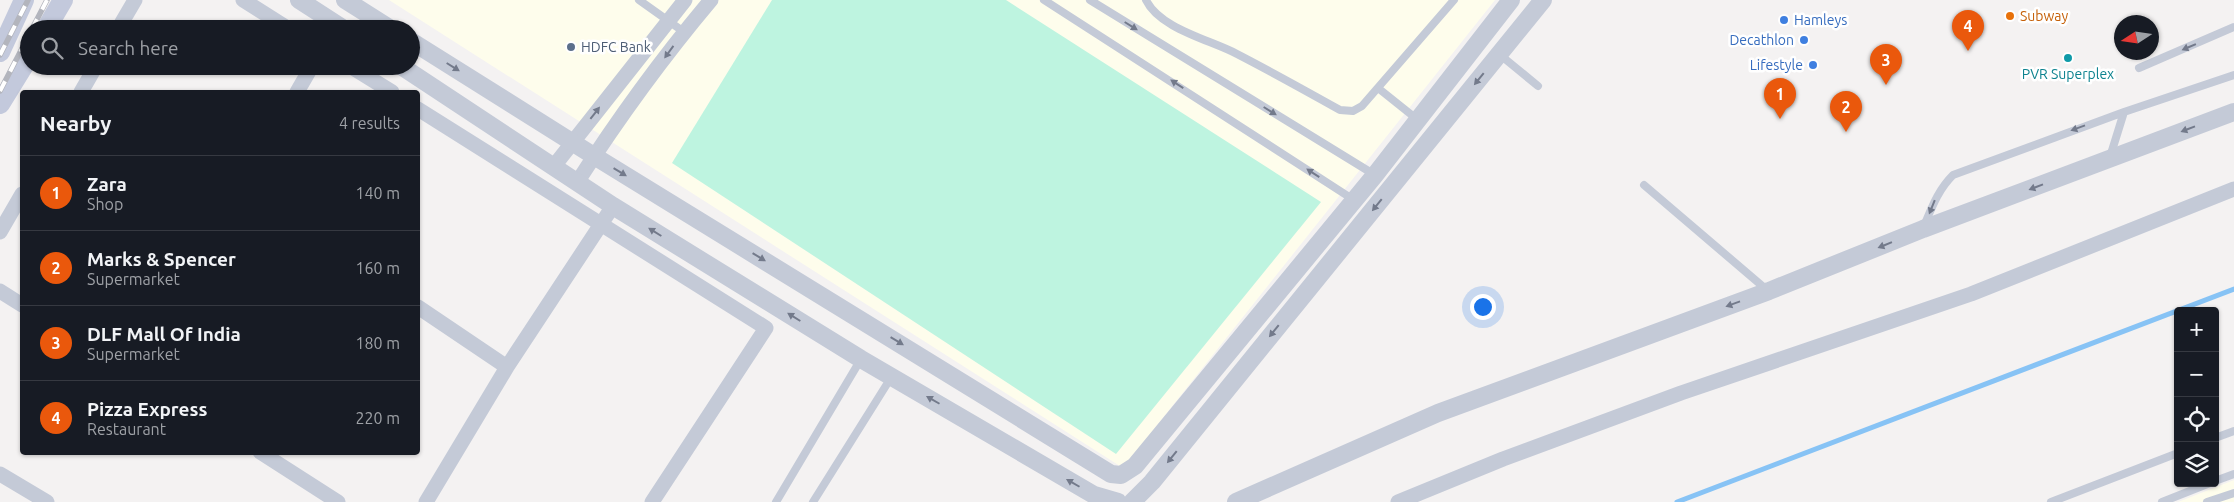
<!DOCTYPE html>
<meta charset="utf-8">
<style>
:root{--surface:#171b24;--page:#20242c;--text:#f1f3f6;--muted:#9ea1a6;--line:#363941;--accent:#ea580c}
body{margin:0;font-family:Ubuntu,sans-serif;background:var(--page);color:var(--text)}
.controls{position:absolute;right:15px;bottom:15px;display:grid;overflow:hidden;border-radius:5px;box-shadow:0 1px 4px #0004}
.controls button{width:45px;height:45px;display:grid;place-items:center;padding:0;border:0;border-bottom:1px solid var(--line);background:var(--surface);color:var(--text);font:25px sans-serif}
.compass{position:absolute;left:2114px;top:15px;width:45px;height:45px;border-radius:50%;background:var(--surface);box-shadow:0 1px 4px #0004;rotate:258deg}
.you{position:absolute;left:1482px;top:306px;width:18px;height:18px;margin:-12px;border:4px solid #fff;border-radius:50%;background:#1a73e8;box-shadow:0 0 0 8px #1a73e833}
.badge{display:grid;place-items:center;width:32px;height:32px;border-radius:50%;background:var(--accent);color:#fff;font-size:16px;font-weight:700}
.pin{position:absolute;translate:-50% -41px;filter:drop-shadow(0 1px 2px #0008)}
.pin::after{content:'';position:absolute;top:26px;width:18px;height:15px;background:inherit;clip-path:polygon(0 0,100% 0,50% 100%)}
.list{margin:0;padding:0;list-style:none}
h2{display:flex;justify-content:space-between;align-items:center;height:65px;margin:0;padding:0 20px;font-size:21px}
h2 small{font-size:16px;font-weight:400;color:var(--muted)}
.list li{display:grid;grid-template-columns:32px 1fr auto;gap:15px;align-items:center;box-sizing:border-box;height:75px;padding:0 20px;border-top:1px solid var(--line)}
.list b{display:block;font-size:19px;white-space:nowrap}
.list p{margin:0;font-size:16px;white-space:nowrap;color:var(--muted)}
.list em{font-size:16px;font-style:normal;color:var(--muted)}
.icon{flex:none;width:28px;height:28px;fill:none;stroke:currentColor;stroke-width:2;stroke-linecap:round;stroke-linejoin:round}
.map{position:relative;flex:none;width:2234px;height:502px;overflow:hidden}
.search{position:absolute;background:var(--surface);box-shadow:0 1px 4px #0004;left:20px;top:20px;width:400px;height:55px;display:flex;align-items:center;gap:12px;box-sizing:border-box;padding:0 18px;border-radius:28px;color:var(--muted);font-size:19px}
.panel{position:absolute;background:var(--surface);box-shadow:0 1px 4px #0004;left:20px;top:90px;width:400px;height:365px;border-radius:5px}
.map>svg:first-child{display:block}
.commercial{fill:#fefdec}
.green{fill:#bef4e0}
.lines{fill:none;stroke-linecap:round;stroke-linejoin:round}
.stream{stroke:#87c3f5;stroke-width:5}
.service{stroke:#c4cad7;stroke-width:8}
.minor{stroke:#c4cad7;stroke-width:15}
.tertiary{stroke:#c4cad7;stroke-width:18}
.secondary{stroke:#c3c9dc;stroke-width:20}
.rail-casing{stroke:#b3b5bd;stroke-width:5.5}
.rail{stroke:#fff;stroke-width:4;stroke-dasharray:11;stroke-linecap:butt}
.oneway{fill:#737a8b}
.food-dot{fill:#e8710a;stroke:#fff;stroke-width:2}
.shop-dot{fill:#3f7fe0;stroke:#fff;stroke-width:2}
.service-dot{fill:#5c6f8a;stroke:#fff;stroke-width:2}
.culture-dot{fill:#0f9aa8;stroke:#fff;stroke-width:2}
.labels{text-anchor:middle;dominant-baseline:central;stroke-width:5;stroke-linejoin:round;paint-order:stroke}
.food-label{font-size:14px;fill:#c56008;stroke:#fff;text-anchor:start}
.shop-label{font-size:14px;fill:#366cbe;stroke:#fff;text-anchor:end}
.service-label{font-size:14px;fill:#4e5e75;stroke:#fff;text-anchor:start}
.culture-label{font-size:14px;fill:#0d838f;stroke:#fff}
</style>
<div class="map">
<svg width="2234" height="502" viewBox="0 0 2234 502">
<rect width="100%" height="100%" fill="#f4f2f2"/>
<path class="commercial" d="M389,0H1495L1123,468Z
M2234,480V502H2178Z"/>
<path class="green" d="M772,0H1006L1321,202L1116,454L672,163Z"/>
<g class="lines">
<path class="stream" d="M1677,502L2234,289"/>
<path class="service" d="M639,0L684,32
M1044,0L1354,200
M1090,0L1375,175
M1146,0C1160,29 1211,40 1237,54C1272,72 1306,91 1340,110L1353,111L1362,106L1454,0
M1499,54L1538,86
M2139,68L2234,27
M1378,88L1418,120
M2110,157L2124,112
M1644,185L1767,290
M1924,226C1932,207 1938,190 1953,175L2124,112L2234,75
M2215,438L2234,431
M2215,481L2234,474
M776,502L861,359
M813,502L892,376
M2051,502L2178,453
M2162,502L2210,483
M2207,502L2234,493"/>
<path class="minor" d="M243,0L289,29
M118,29L135,0
M350,66L392,92
M81,92L96,66
M297,92L312,66
M418,109L766,328L652,502
M554,166L685,0
M578,181C618,119 663,57 711,0
M0,232L22,194
M0,291L22,305
M418,307L507,367
M260,452L338,502
M0,474L47,502
M426,502L507,367L613,206
M1398,502L1503,459L1681,393L1971,294L2234,189"/>
<path class="tertiary" d="M299,0L344,29
M345,0L391,29
M411,41L594,156L1111,474L1121,475L1135,466L1375,175L1511,0
M401,66L613,206L861,359L1094,495L1118,502
M1132,502L1152,482L1543,0
M1236,502L1438,413L1769,291L1923,229L2234,112"/>
<path class="secondary" d="M46,29L63,0
M0,52L24,0
M0,104L29,57"/>
<g class="rail-casing">
<path id="rail" d="M32,29L47,0
M0,55L28,0
M0,91L29,35"/>
</g>
<use href="#rail" class="rail"/>
</g>
<defs><path id="oneway-solid" d="M-6-.8H1V-3.2L6.5 0L1 3.2V.8H-6Z" transform="scale(1.25)"/></defs>
<g class="oneway">
<use href="#oneway-solid" transform="translate(1131 26) rotate(32)"/>
<use href="#oneway-solid" transform="translate(2189 47) rotate(157)"/>
<use href="#oneway-solid" transform="translate(669 52) rotate(126)"/>
<use href="#oneway-solid" transform="translate(453 67) rotate(32)"/>
<use href="#oneway-solid" transform="translate(1479 79) rotate(129)"/>
<use href="#oneway-solid" transform="translate(1177 84) rotate(-147)"/>
<use href="#oneway-solid" transform="translate(1270 111) rotate(32)"/>
<use href="#oneway-solid" transform="translate(595 113) rotate(-52)"/>
<use href="#oneway-solid" transform="translate(2078 128) rotate(160)"/>
<use href="#oneway-solid" transform="translate(2188 129) rotate(159)"/>
<use href="#oneway-solid" transform="translate(620 172) rotate(31)"/>
<use href="#oneway-solid" transform="translate(1313 173) rotate(-147)"/>
<use href="#oneway-solid" transform="translate(2036 187) rotate(159)"/>
<use href="#oneway-solid" transform="translate(1377 205) rotate(129)"/>
<use href="#oneway-solid" transform="translate(1932 207) rotate(112)"/>
<use href="#oneway-solid" transform="translate(655 232) rotate(-148)"/>
<use href="#oneway-solid" transform="translate(1885 245) rotate(158)"/>
<use href="#oneway-solid" transform="translate(759 257) rotate(31)"/>
<use href="#oneway-solid" transform="translate(1733 304) rotate(160)"/>
<use href="#oneway-solid" transform="translate(794 317) rotate(-148)"/>
<use href="#oneway-solid" transform="translate(1274 331) rotate(129)"/>
<use href="#oneway-solid" transform="translate(897 341) rotate(31)"/>
<use href="#oneway-solid" transform="translate(933 400) rotate(-150)"/>
<use href="#oneway-solid" transform="translate(1172 457) rotate(129)"/>
<use href="#oneway-solid" transform="translate(1073 483) rotate(-150)"/>
</g>
<circle class="food-dot" cx="2010" cy="16" r="5"/>
<g class="shop-dot">
<circle cx="1784" cy="20" r="5"/>
<circle cx="1804" cy="40" r="5"/>
<circle cx="1813" cy="65" r="5"/>
</g>
<circle class="service-dot" cx="571" cy="47" r="5"/>
<circle class="culture-dot" cx="2068" cy="58" r="5"/>
<g class="labels">
<g class="food-label">
<text x="2020" y="16">Subway</text>
</g>
<g class="shop-label">
<text x="1794" y="20" text-anchor="start">Hamleys</text>
<text x="1794" y="40">Decathlon</text>
<text x="1803" y="65">Lifestyle</text>
</g>
<g class="service-label">
<text x="581" y="47">HDFC Bank</text>
</g>
<g class="culture-label">
<text x="2068" y="74">PVR Superplex</text>
</g>
</g>
</svg>
<div class="controls">
<button>+</button>
<button>−</button>
<button><svg class="icon" aria-label="locate" viewBox="0 0 24 24"><circle cx="12" cy="12" r="6"/><path d="M12 2v4M12 18v4M2 12h4M18 12h4"/></svg></button>
<button><svg class="icon" aria-label="layers" viewBox="0 0 24 24"><path d="M12 4l9 5-9 5-9-5zM3 14l9 5 9-5"/></svg></button>
</div>
<svg class="compass" viewBox="-18 -18 36 36"><path d="M0-13l5 13h-10z" fill="#e53935"/><path d="M0 13l5-13h-10z" fill="#9ea1a6"/></svg>
<div class="you"></div>
<div class="pin badge" style="left:1780px;top:119px">1</div>
<div class="pin badge" style="left:1846px;top:132px">2</div>
<div class="pin badge" style="left:1886px;top:85px">3</div>
<div class="pin badge" style="left:1968px;top:51px">4</div>
<div class="search"><svg class="icon" aria-label="search" viewBox="0 0 24 24"><circle cx="10" cy="10" r="6"/><path d="M15 15l6 6"/></svg>Search here</div>
<section class="panel">
<h2>Nearby<small>4 results</small></h2>
<ul class="list">
<li><span class="badge">1</span><div><b>Zara</b><p>Shop</p></div><em>140 m</em></li>
<li><span class="badge">2</span><div><b>Marks &amp; Spencer</b><p>Supermarket</p></div><em>160 m</em></li>
<li><span class="badge">3</span><div><b>DLF Mall Of India</b><p>Supermarket</p></div><em>180 m</em></li>
<li><span class="badge">4</span><div><b>Pizza Express</b><p>Restaurant</p></div><em>220 m</em></li>
</ul>
</section>
</div>
